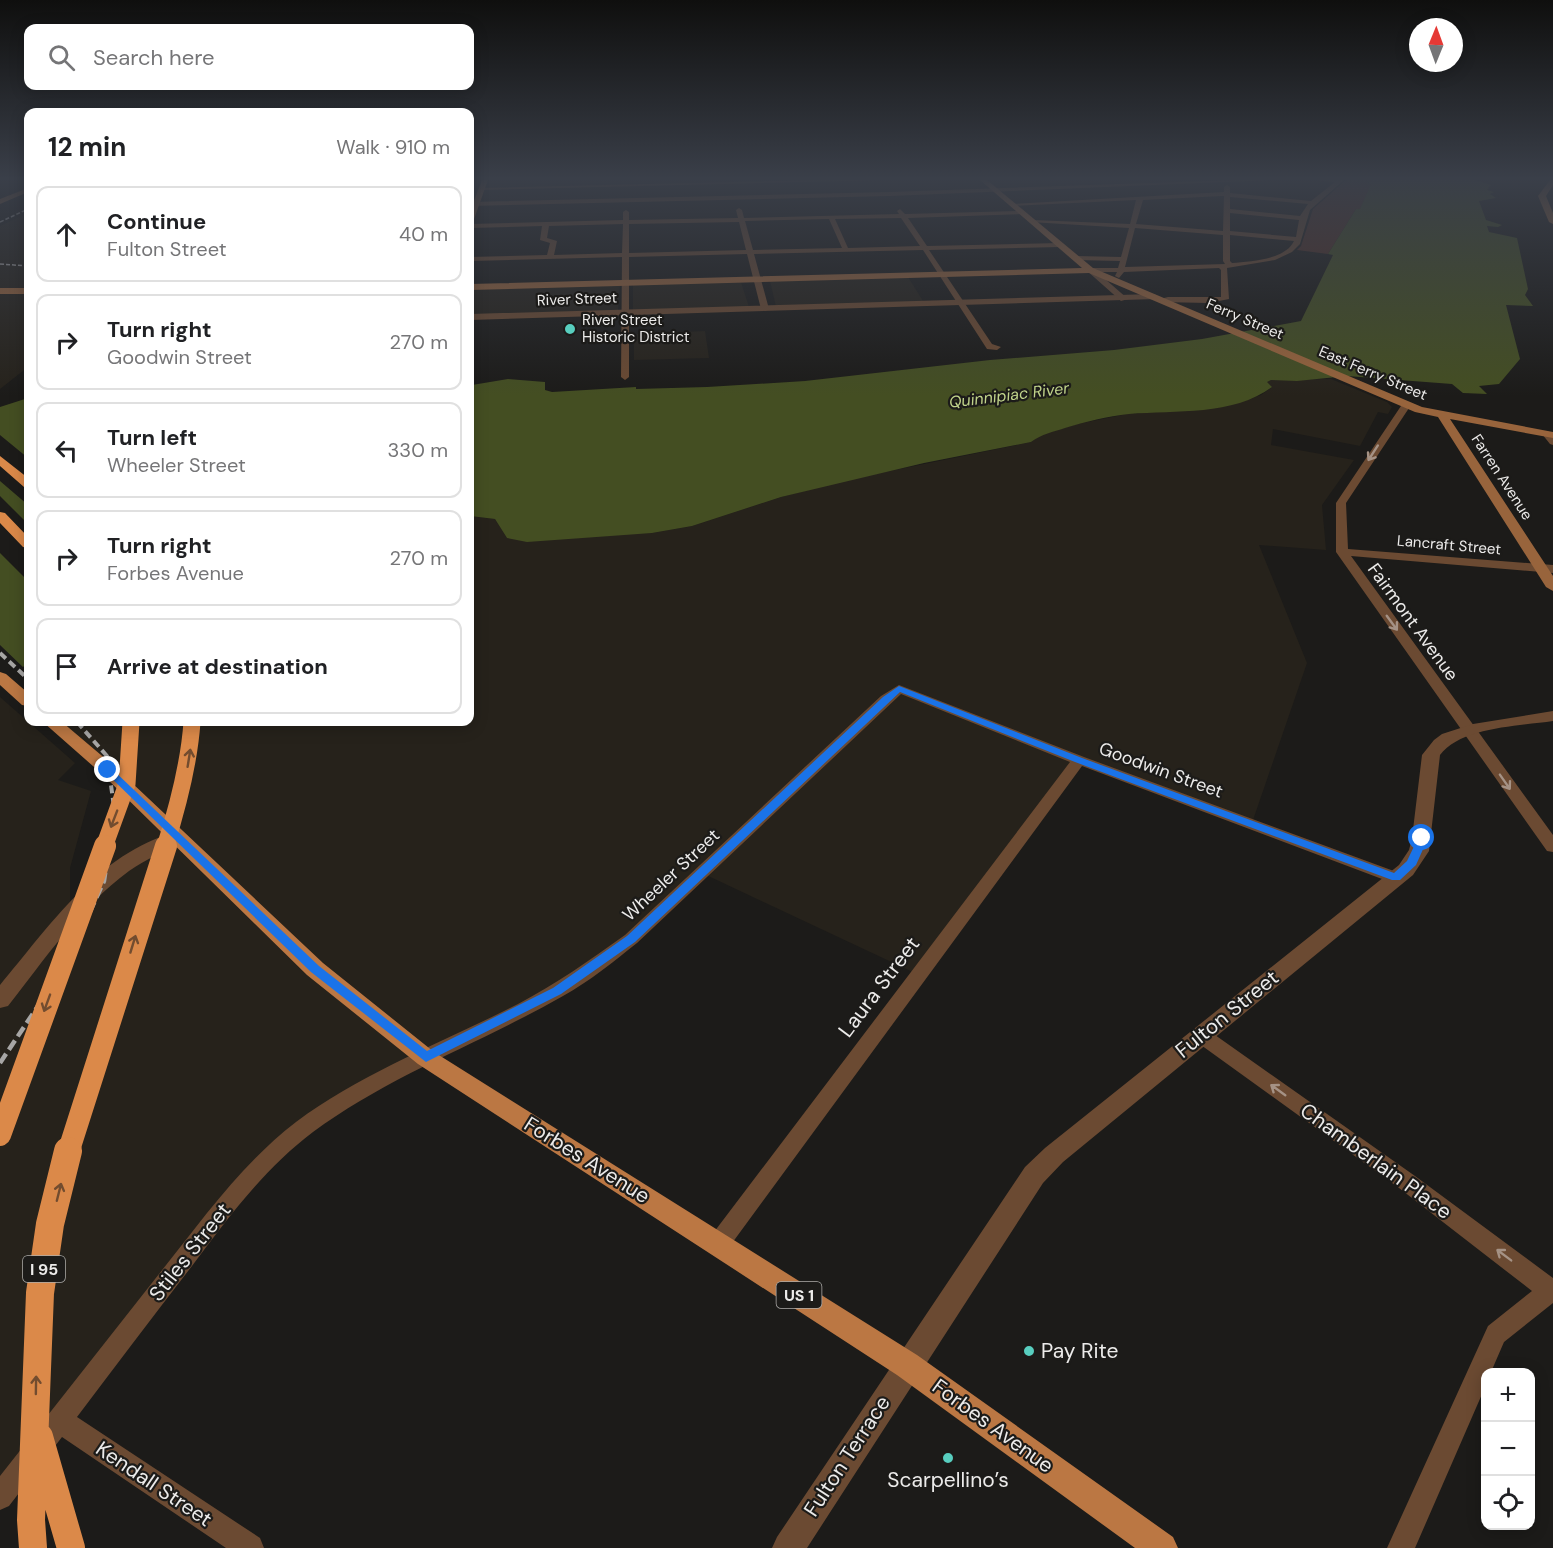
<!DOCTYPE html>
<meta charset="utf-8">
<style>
:root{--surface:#fff;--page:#f2f2f2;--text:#202124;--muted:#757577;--line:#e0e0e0}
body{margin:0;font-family:"DM Sans",sans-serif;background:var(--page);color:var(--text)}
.controls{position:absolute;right:18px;bottom:18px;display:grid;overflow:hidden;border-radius:12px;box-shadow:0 3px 15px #0003}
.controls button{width:54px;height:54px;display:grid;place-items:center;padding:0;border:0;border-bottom:2px solid var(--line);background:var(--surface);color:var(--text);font:30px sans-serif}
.compass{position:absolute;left:1409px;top:18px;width:54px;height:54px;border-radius:50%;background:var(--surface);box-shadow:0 3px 15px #0003;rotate:1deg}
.stop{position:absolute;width:18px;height:18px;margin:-14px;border:4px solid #1a73e8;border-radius:50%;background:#fff}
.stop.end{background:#1a73e8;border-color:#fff;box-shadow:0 2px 6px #0008}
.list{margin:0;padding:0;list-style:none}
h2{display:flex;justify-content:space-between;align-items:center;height:78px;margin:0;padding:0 24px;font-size:26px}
h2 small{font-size:20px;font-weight:400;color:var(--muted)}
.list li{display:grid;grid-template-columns:39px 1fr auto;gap:18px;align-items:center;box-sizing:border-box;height:96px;margin:0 12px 12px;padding:0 12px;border:2px solid var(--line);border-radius:12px}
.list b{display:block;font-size:22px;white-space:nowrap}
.list p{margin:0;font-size:20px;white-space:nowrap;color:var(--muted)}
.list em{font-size:20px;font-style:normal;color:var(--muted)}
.icon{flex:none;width:33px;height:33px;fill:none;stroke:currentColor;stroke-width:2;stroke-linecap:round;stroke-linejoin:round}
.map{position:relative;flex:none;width:1553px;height:1548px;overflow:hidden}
.search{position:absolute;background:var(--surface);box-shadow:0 3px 15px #0003;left:24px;top:24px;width:450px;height:66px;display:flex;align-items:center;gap:15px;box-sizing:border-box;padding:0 21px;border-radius:12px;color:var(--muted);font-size:22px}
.panel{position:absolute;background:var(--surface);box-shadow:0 3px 15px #0003;left:24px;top:108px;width:450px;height:618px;border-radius:12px}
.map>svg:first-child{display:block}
.built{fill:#26221b}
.green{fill:#502e25}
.water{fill:#444e22}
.pier{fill:#1c1b19}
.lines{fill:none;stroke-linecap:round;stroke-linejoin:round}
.minor{fill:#6b4a32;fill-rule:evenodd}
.tertiary{fill:#6b4a32;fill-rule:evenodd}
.secondary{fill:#98643c;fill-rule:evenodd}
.primary{fill:#bb7743;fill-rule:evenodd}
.motorway{fill:#db8949;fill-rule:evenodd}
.rail-far2{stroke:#a7a6a5;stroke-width:1.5;stroke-dasharray:4 2;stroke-linecap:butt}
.rail-far1{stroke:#a7a6a5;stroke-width:4;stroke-dasharray:8 4.5;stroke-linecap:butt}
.rail{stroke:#a7a6a5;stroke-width:4.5;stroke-dasharray:11 5;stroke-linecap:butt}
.motorway-bridge-far2{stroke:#db8949;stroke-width:17}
.motorway-bridge-far1{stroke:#db8949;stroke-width:22}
.motorway-bridge{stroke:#db8949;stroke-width:28}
.oneway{stroke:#a59285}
.oneway2{stroke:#724c2f}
.route{fill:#1a73e8}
.poi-dot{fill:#58cebf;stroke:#1c1b19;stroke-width:2}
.labels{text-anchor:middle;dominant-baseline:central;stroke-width:4.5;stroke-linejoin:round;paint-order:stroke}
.far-street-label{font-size:15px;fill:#ecebea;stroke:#1c1b19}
.far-poi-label{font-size:15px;fill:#ecebea;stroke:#1c1b19;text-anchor:start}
.far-water-label{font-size:16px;font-style:italic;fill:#c1d48b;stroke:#1c1b19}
.shield{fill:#1c1b19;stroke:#aeadab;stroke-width:1.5}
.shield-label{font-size:16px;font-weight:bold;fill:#ecebea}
.street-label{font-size:18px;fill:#ecebea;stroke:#1c1b19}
.near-street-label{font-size:21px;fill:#ecebea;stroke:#1c1b19}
.near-poi-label{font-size:21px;fill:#ecebea;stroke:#1c1b19;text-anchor:start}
</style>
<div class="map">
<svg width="1553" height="1548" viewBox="0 0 1553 1548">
<rect width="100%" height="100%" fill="#1c1b19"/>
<path class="built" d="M28,213V288H0V226Z
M908,277L923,301L927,302L776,307L770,281Z
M741,282L749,307L633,310V284Z
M620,284L618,311L470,315V289Z
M0,293H28V367L0,389Z
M705,331L709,358L634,360V339H637V334Z
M1331,379L1387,402L1392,407L1388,414L1378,412L1360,446L1273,429L1271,445L1354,460L1322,505L1326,550L1259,545L1307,663L1252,823L1078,760L917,974L702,873L631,939L479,1031L280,1146L0,1497V697L75,763L58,780L91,791L70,868V937L122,797L100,763L52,722H470V516L495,519L507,538L652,533L692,526L781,497L846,480L1031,442L1040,435L1077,424L1127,414L1213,408L1241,402L1261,395L1272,387L1266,382L1271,380Z"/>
<path class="green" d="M1346,180H1370L1368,183L1371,184L1360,210L1356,209L1328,254L1297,250L1301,246L1313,209Z"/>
<path class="water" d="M1370,180H1475L1491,185L1487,190L1494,192L1490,194L1496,198L1479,201L1486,220L1502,225L1498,227L1487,226L1489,232L1517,238L1528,289L1525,295L1533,306L1506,305L1520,359L1499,384L1479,386L1487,394L1463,393L1452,384L1347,376L1297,381L1271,380L1267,382L1272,387C1233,416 1176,410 1129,414C1108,416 1085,422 1065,428C1053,432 1042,434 1031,442L924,463L781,497L692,526L652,533L527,542L507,538L495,519L470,516V391L472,385L508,379L545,382V390L552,392L636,387V389L707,387L805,381L990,360L1114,350L1202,339L1301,321L1333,255L1328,254L1356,209H1360L1371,184H1368Z
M28,398V664L0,680V407Z"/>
<path class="pier" d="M0,435L28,458V505L0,481Z
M0,496L28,524V581L0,553Z
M0,645L25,669L0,680Z"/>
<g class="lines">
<path class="minor" d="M815,180H882L482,190L479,188Z
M1237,180H1275L889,196L470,206V202L889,192Z
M1317,180H1344L1310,210L1300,244L1292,252L1275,260L1227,268L1229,299L1209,303L1160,302L1156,300L1168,297H1221V270L1219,268L1124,272L1119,278L1115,276L1117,272H1097L1128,299L1121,301L1086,270L1090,268H1118L1120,261L1076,260L1073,258L1076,256L1121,257L1129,228L1030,222L1033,220L1130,224L1136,200L1013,206L1010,204L1224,192V187L1227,185L1230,187V193L1311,201L1335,182ZM1222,196H1224L1223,231L1136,224L1143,200ZM1230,197L1308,204L1300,216L1230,209ZM1230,213L1299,220L1296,237L1230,231ZM1135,228L1223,235V261L1225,264L1125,267ZM1230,235L1294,241C1285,260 1251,261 1232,263L1230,261Z
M739,208L742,210L744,218L899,214L897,211L900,209L905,214L1022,211L1024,214L908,218L927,246L1060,243L1063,245L1060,247L929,250L992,344L1001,347L997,350L987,349L923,250L754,254L769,309L765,311L761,309L747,254L629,257V377L625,380L621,377L622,257L470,261V257L547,255L550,243L540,240L542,226L470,228V224L623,220V212L626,210L629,212V220L738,218L736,210ZM901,218L920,246L848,248L835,219ZM829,219L842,248L753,250L745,221ZM739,222L746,250L629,253V224ZM623,224L622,253L554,255L557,241L547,238L549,226Z
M1403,403L1411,405L1346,503L1348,549L1553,565V573L1351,556L1553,835V852L1547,851L1336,552V503Z
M1547,431L1553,435V445L1550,444L1542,434Z
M899,685L1084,757L1402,874L1404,878L1402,882H1390L1082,766L727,1250L719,1253L711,1250L708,1243L711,1236L1070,762L901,694L637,943C613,962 590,981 563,996C481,1043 390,1075 313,1132C265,1168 228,1218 192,1266C153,1316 115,1367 77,1417L260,1538L264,1548H226L62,1437L9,1506L0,1510V1476L207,1213C234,1180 262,1148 296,1122C363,1072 444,1042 518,1004C556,984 590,960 625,935L881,696Z
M1201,1028L1208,1030L1415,1176L1553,1278V1303L1504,1342L1491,1372H1486V1385L1415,1548H1387L1488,1326L1532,1291L1399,1188L1194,1040L1191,1035L1194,1030Z"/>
<path class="tertiary" d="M1153,294L1156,295V299L470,320V314Z
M1553,711V721C1520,726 1461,727 1440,755L1429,851L1413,875L1063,1162L1043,1183L807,1548H772L777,1537L1025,1167L1045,1148L1399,865L1409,850L1412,838L1422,755L1434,740L1442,734L1473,724Z
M176,832L183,834L186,838L183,842C165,851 146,859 129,871C80,907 45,959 8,1006L0,1008V985C49,927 98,853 176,832Z"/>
<path class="secondary" d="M482,180H488L474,219L470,221V211Z
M980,180H987L1093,268L1422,407L1553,432V438L1450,419L1553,576V591L1546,587L1438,417L1415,412L1089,273L470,290V284L1082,268Z
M1550,180H1553V185L1546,196L1553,213V224L1549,222L1538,196Z
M28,188V192L0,204V199Z
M0,288H28V294H0Z"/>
<path class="primary" d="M0,672L6,674L28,693V706L22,705L0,685Z
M43,722H62L114,766L323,963L434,1052L917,1355L1173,1537L1178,1548H1135L897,1375L418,1064L307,975L102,774Z"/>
<path class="motorway" d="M0,456L28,478V488L24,487L0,466Z
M0,512L5,513L28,537V548L23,547L0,523Z"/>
<path class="rail-far2" d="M0,222L28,209
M0,264L28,266"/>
<path class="rail-far1" d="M0,653L28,679
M77,722L107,756L114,807L109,847"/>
<path class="rail" d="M0,1063L66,964L104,881L109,846"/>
<path class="motorway-bridge-far2" d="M104,847L127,784L131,722
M165,847C178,806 189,765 192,722"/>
<path class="motorway-bridge-far1" d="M0,1135L105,846
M68,1153L166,846"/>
<path class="motorway-bridge" d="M39,1437L71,1548
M33,1548L31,1520L40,1293L50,1224L68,1151"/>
</g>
<defs><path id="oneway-shaft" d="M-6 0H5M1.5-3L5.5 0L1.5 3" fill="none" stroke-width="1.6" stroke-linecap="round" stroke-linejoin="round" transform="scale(1.5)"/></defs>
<g class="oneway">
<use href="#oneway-shaft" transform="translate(1373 453) rotate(123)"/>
<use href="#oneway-shaft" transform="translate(1392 623) rotate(54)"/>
<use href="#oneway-shaft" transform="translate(1505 782) rotate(55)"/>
<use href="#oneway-shaft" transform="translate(1278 1090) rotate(-144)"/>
<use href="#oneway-shaft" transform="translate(1504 1255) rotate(-143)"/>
</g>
<g class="oneway2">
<use href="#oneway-shaft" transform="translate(189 758) rotate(-81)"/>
<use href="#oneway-shaft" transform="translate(114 819) rotate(111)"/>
<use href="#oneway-shaft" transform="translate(133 944) rotate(-73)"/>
<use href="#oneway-shaft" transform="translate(47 1003) rotate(110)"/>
<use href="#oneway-shaft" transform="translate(59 1192) rotate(-76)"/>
<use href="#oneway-shaft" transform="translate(36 1385) rotate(-89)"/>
</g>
<linearGradient id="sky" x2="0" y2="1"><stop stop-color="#0f0f0e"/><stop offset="0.45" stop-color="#3a3f49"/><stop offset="1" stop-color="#3a3f49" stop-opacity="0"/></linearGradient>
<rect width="1553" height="396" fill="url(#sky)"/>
<path class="route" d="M899,686L1082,758L1394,873L1407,861L1419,836H1426L1428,838L1416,865L1400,880H1392L1075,762L900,692L635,942L561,994L426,1062L311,972L103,770L111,768L319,966L427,1051L553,988L627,936L883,697Z"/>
<g class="poi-dot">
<circle cx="570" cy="329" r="6"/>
<circle cx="1029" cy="1351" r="6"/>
<circle cx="948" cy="1458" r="6"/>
</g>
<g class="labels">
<g class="far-street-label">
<text transform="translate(577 299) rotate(-2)">River Street</text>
<text transform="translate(1245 319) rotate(23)">Ferry Street</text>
<text transform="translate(1373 373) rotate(23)">East Ferry Street</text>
<text transform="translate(1502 477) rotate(57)">Farren Avenue</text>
<text transform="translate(1449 545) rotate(5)">Lancraft Street</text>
</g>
<g class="far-poi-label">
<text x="582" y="320">River Street<tspan x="582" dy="17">Historic District</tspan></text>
</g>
<g class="far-water-label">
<text transform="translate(1009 395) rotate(-7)">Quinnipiac River</text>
</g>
<g class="shield">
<rect x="23" y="1256" width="42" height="26" rx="4.5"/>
<rect x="776.5" y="1282" width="45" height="26" rx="4.5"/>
</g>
<g class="shield-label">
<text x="44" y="1269">I 95</text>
<text x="799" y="1295">US 1</text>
</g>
<g class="street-label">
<text transform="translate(1413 622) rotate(54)">Fairmont Avenue</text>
<text transform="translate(1161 770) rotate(20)">Goodwin Street</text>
<text transform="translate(671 875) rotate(-43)">Wheeler Street</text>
</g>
<g class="near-street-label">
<text transform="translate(879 987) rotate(-53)">Laura Street</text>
<text transform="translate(1227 1014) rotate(-39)">Fulton Street</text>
<text transform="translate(587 1160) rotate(32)">Forbes Avenue</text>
<text transform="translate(1376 1161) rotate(36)">Chamberlain Place</text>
<text transform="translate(190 1252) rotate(-52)">Stiles Street</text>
<text transform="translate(993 1426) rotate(36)">Forbes Avenue</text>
<text transform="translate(847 1456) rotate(-57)">Fulton Terrace</text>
<text transform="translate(154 1484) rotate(34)">Kendall Street</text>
</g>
<g class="near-poi-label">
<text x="1041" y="1351">Pay Rite</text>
<text x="948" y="1480" text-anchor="middle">Scarpellino’s</text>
</g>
</g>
</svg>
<div class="controls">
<button>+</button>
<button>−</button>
<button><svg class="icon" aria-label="locate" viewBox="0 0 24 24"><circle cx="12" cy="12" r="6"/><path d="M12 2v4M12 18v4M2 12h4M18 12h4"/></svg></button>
</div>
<svg class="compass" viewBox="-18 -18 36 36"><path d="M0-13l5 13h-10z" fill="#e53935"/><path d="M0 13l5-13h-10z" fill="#757577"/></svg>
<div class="stop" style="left:1422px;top:838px"></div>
<div class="stop end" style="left:108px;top:770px"></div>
<div class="search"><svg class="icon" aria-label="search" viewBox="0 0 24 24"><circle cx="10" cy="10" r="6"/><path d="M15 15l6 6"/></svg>Search here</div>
<section class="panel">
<h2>12 min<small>Walk · 910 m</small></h2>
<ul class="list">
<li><svg class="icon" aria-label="ahead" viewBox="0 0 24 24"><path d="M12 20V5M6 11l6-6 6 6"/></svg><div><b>Continue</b><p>Fulton Street</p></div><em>40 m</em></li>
<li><svg class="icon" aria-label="right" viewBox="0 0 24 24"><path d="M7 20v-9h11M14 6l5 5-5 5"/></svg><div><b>Turn right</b><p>Goodwin Street</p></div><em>270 m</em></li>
<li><svg class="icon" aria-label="left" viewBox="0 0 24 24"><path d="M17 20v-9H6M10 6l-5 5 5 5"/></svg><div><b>Turn left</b><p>Wheeler Street</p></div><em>330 m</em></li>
<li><svg class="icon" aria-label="right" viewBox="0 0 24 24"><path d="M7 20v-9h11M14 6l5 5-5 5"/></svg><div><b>Turn right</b><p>Forbes Avenue</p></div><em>270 m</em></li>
<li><svg class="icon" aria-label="arrive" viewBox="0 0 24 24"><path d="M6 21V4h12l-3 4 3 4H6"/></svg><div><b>Arrive at destination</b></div></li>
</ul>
</section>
</div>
